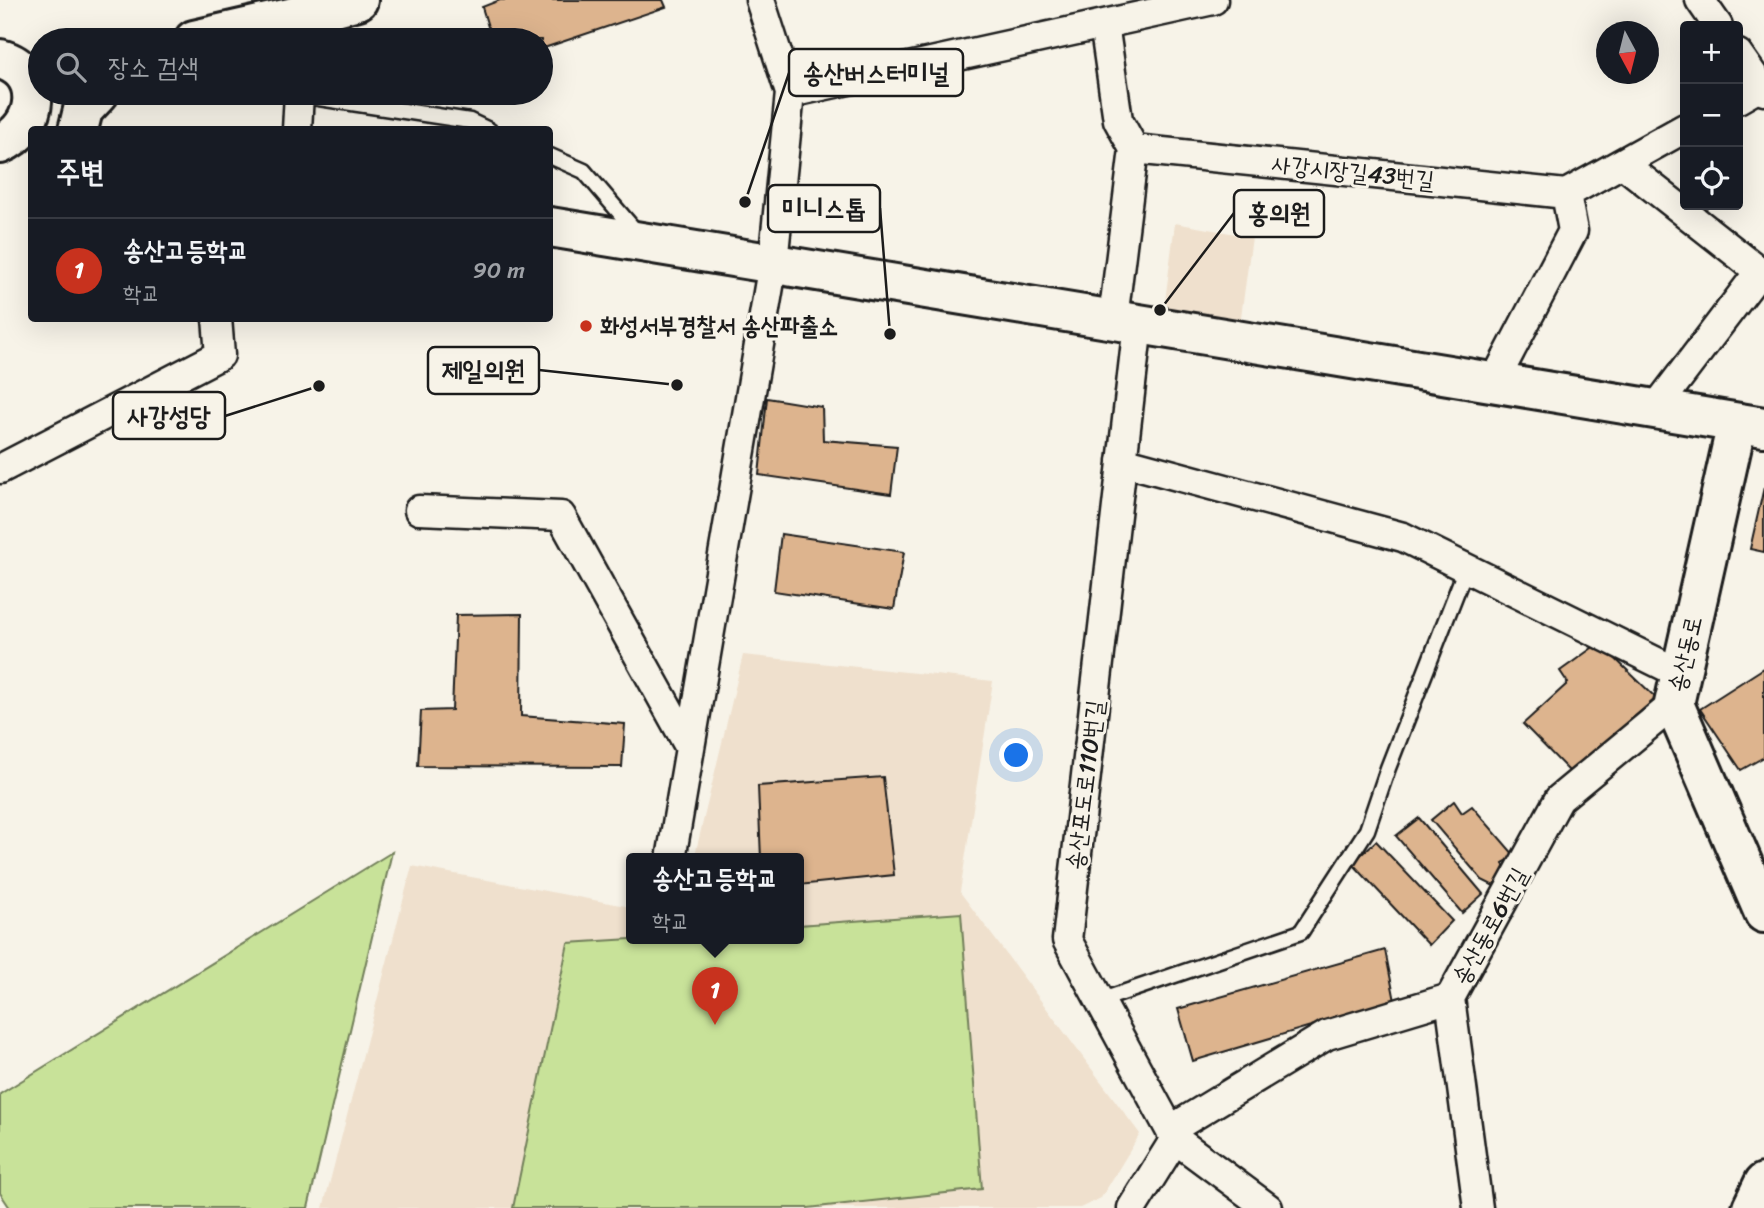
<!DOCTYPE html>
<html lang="ko">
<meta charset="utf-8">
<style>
:root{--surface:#171b24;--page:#20242c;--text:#f1f3f6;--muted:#9ea1a6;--line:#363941;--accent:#c8321e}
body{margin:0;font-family:Sriracha,"Poor Story",sans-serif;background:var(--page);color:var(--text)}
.controls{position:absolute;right:21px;top:21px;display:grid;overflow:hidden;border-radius:7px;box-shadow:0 7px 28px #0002}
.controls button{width:63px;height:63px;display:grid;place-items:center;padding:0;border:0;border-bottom:2px solid var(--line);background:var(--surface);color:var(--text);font:35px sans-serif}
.compass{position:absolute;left:1596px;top:21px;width:63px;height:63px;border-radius:50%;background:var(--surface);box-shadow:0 7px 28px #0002;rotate:173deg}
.you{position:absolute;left:1017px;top:756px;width:24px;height:24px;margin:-18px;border:5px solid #fff;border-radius:50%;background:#1a73e8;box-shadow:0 0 0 10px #1a73e833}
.badge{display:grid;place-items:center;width:46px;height:46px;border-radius:50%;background:var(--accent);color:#fff;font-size:23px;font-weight:700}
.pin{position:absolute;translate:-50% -58px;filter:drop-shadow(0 2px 4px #0008)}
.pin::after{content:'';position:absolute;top:37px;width:24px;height:21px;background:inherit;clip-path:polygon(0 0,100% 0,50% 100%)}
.popup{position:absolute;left:626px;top:853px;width:178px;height:91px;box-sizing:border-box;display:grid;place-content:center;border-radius:7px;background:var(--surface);filter:drop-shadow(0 2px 5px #0005);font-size:23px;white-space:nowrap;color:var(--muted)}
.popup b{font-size:26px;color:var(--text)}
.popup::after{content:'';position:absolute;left:50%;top:100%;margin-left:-14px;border:14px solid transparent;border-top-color:var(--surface)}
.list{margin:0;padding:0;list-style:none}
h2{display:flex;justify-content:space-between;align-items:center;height:91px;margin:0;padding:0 28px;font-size:30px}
h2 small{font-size:23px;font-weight:400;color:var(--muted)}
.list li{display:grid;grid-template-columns:46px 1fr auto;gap:21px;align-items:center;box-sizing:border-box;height:105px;padding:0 28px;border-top:2px solid var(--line)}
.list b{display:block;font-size:26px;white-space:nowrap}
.list p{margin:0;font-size:23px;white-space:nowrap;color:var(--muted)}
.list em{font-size:23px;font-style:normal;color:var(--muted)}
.icon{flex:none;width:38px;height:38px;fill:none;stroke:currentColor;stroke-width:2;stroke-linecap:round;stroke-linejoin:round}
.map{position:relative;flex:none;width:1764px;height:1208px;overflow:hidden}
.search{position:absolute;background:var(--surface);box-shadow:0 7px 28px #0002;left:28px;top:28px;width:525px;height:77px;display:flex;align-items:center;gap:18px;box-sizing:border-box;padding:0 24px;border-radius:38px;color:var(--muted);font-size:26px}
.panel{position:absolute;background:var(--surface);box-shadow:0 7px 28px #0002;left:28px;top:126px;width:525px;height:196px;border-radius:7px}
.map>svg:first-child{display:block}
.built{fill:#efe0cd}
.green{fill:#c8e299;stroke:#727f5a;stroke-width:2}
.building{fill:#ddb48e;stroke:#1c1c1c;stroke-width:2}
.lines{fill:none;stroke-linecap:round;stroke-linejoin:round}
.lane-casing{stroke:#1c1c1c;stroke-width:19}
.street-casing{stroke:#1c1c1c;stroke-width:33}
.secondary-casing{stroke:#1c1c1c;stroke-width:44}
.lane{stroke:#f7f3e8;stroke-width:14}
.street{stroke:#f7f3e8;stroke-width:28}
.secondary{stroke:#f7f3e8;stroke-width:38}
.poi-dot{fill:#c8321e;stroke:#f7f3e8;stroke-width:2.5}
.labels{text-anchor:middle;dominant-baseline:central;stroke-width:6;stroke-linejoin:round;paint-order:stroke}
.street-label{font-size:24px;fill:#1c1c1c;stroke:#f7f3e8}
.poi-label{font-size:24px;font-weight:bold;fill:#1c1c1c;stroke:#f7f3e8;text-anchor:start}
.leader{fill:none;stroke:#1c1c1c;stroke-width:2.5}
.callout-dot{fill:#1c1c1c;stroke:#f7f3e8;stroke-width:2.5}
.callout{fill:#f7f3e8;stroke:#1c1c1c;stroke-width:2.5}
.callout-label{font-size:26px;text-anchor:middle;font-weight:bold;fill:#1c1c1c}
</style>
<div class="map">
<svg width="1764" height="1208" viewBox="0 0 1764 1208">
<rect width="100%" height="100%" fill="#f7f3e8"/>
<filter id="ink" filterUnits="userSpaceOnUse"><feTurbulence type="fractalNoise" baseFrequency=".0143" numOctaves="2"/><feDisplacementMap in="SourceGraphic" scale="14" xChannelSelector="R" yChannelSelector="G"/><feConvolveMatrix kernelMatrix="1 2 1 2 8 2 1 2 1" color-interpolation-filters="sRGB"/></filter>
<g filter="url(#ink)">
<path class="built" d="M1175,223L1252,237L1239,331L1163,317Z
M743,655L993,681L960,892L1140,1134L1101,1198L1080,1208H323L412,866L631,907V939H799V859H694Z"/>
<path class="green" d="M392,852L308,1208H10L0,1193V1094Z
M961,913L982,1189L808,1208H513L568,943L631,939H799V925Z"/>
<path class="building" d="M500,0H663L666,7L541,49V40H492L482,7Z
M767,398L822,407L823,440L897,446L891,494L759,475Z
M1764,487V552L1750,549Z
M781,534L904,552L894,609L774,591Z
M522,614L521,716L625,724L622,767L418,766L421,711L452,710L456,615Z
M1599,643L1656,698L1571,773L1523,724L1568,683L1560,671Z
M1764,668V757L1741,770L1700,709Z
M883,777L894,875L799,885V859H761L758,786Z
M1454,801L1462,813L1472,806L1515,856L1503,863L1507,875L1494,886L1482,880L1431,820Z
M1419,818L1483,894L1462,913L1396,836Z
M1376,841L1452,921L1429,945L1352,863Z
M1385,950L1395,1001L1193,1061L1178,1009Z"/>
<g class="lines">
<g class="lane-casing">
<path id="lane" d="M299,95L470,121L489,130
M550,156L584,171L638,234
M1099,1001L1301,932L1367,830L1388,768L1466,568"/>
</g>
<g class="street-casing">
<path id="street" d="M760,0L790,93
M1700,0L1718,26
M1104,24L1118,120L1134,149L1566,194L1685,128
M1738,54L1764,91
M1738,99L1764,84
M297,130L299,93
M1622,163L1764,275
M1113,319L1134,149
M1494,382L1573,231L1566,194
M1655,409L1760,271
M1122,461L1403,537L1681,674
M0,469L220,355L217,318
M419,510L561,516L690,748
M671,859L773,263L790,93L1213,0
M1170,1130L1327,1035L1450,998
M1175,1139L1268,1208
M1132,1208L1175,1139L1067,940L1138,324
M1478,1208L1450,998L1559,799L1674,704"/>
</g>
<g class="secondary-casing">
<path id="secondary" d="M194,40L303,15L358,0
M0,59C46,71 40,128 0,144
M78,130L83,110L99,93
M550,227L1764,427
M1737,423L1674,704L1764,913
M1752,1208L1764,1183"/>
</g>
<use href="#lane" class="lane"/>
<use href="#street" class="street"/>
<use href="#secondary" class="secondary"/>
</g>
</g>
<circle class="poi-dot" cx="586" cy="326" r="7"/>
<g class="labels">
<g class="street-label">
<text transform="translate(1353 172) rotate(6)">사강시장길43번길</text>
<text transform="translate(1685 654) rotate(-77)">송산동로</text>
<text transform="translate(1085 785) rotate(-83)">송산포도로110번길</text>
<text transform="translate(1490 926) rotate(-61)">송산동로6번길</text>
</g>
<g class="poi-label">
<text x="600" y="326">화성서부경찰서 송산파출소</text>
</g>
</g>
<path class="leader" d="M745 202L789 73M890 334L880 208M1160 310L1234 213M677 385L539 370M319 386L225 416"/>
<g class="callout-dot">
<circle cx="745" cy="202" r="7"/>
<circle cx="890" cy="334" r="7"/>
<circle cx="1160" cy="310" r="7"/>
<circle cx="677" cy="385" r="7"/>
<circle cx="319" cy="386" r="7"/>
</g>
<g class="callout">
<rect x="789" y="49" width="174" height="47" rx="7"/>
<rect x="768" y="185" width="112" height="47" rx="7"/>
<rect x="1234" y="190" width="90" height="47" rx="7"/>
<rect x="428" y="347" width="111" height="47" rx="7"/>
<rect x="113" y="392" width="112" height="47" rx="7"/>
</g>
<g class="callout-label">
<text x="876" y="82">송산버스터미널</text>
<text x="824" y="217">미니스톱</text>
<text x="1279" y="222">홍의원</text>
<text x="483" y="379">제일의원</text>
<text x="169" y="425">사강성당</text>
</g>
</svg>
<div class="controls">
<button>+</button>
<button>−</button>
<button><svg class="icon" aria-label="locate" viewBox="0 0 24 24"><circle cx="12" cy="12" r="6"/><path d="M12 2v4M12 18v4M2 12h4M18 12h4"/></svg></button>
</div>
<svg class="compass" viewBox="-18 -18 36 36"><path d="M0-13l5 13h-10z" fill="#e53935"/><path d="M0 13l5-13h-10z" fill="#9ea1a6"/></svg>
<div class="you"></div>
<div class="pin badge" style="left:715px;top:1025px">1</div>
<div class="popup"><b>송산고등학교</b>학교</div>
<div class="search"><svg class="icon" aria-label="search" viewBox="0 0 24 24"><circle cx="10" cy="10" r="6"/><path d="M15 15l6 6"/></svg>장소 검색</div>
<section class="panel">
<h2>주변<small></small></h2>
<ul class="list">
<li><span class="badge">1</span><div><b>송산고등학교</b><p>학교</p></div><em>90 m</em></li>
</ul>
</section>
</div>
